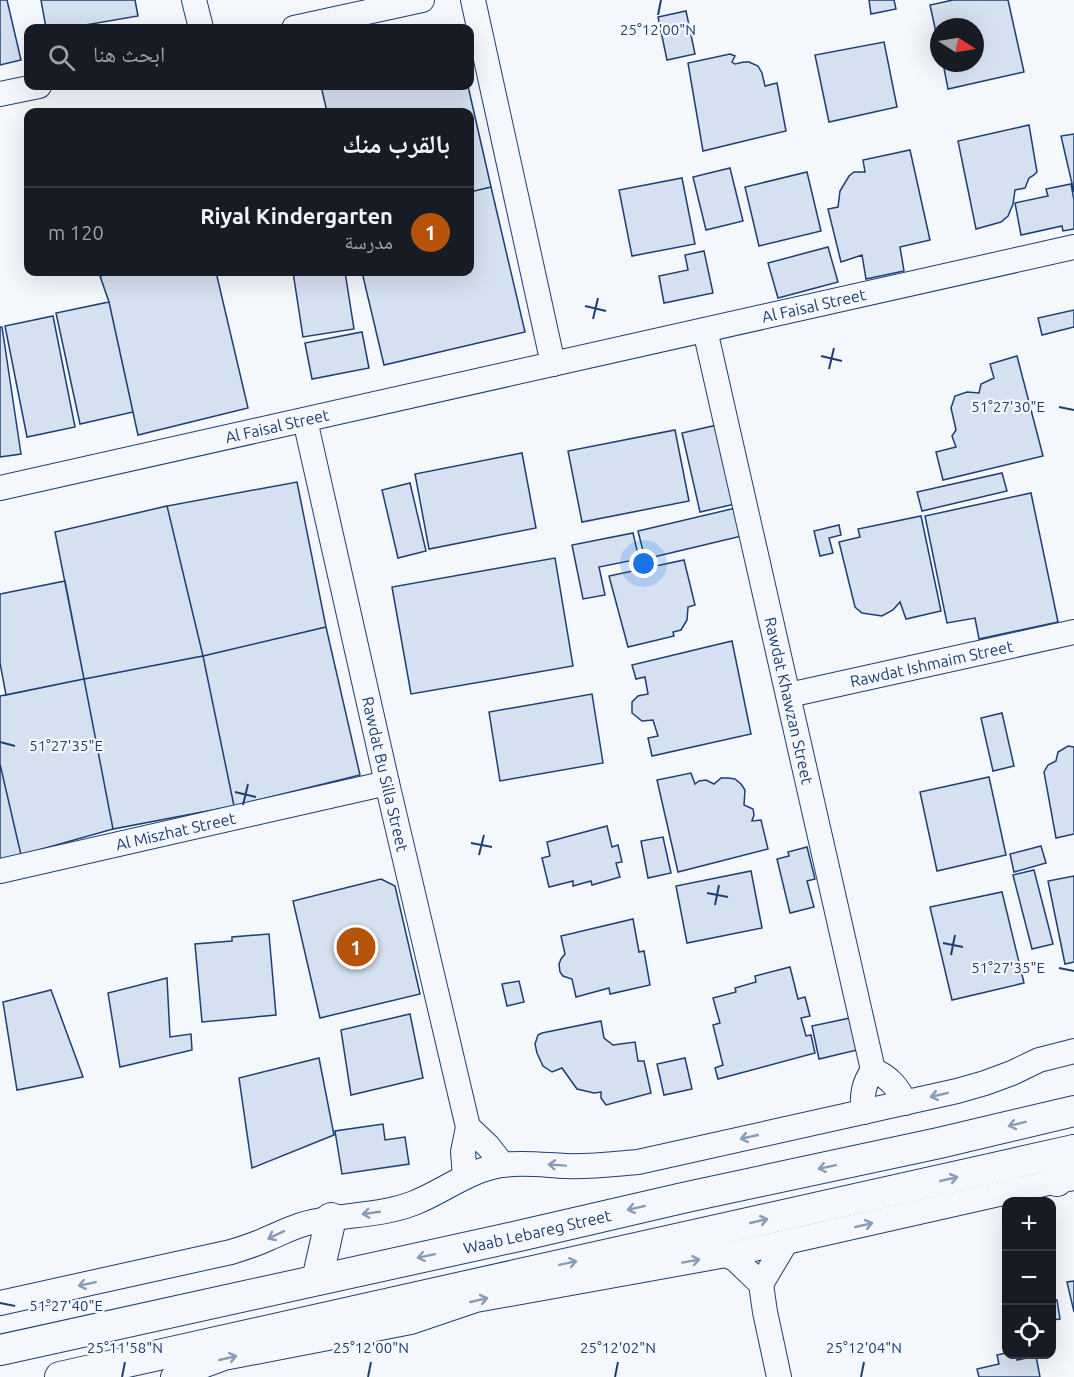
<!DOCTYPE html>
<html lang="ar">
<meta charset="utf-8">
<style>
:root{--surface:#171b24;--page:#20242c;--text:#f1f3f6;--muted:#9ea1a6;--line:#363941;--accent:#b45309}
body{margin:0;font-family:Ubuntu,"Noto Naskh Arabic",sans-serif;background:var(--page);color:var(--text);direction:rtl}
.controls{position:absolute;right:18px;bottom:18px;display:grid;overflow:hidden;border-radius:12px;box-shadow:0 6px 24px #0002}
.controls button{width:54px;height:54px;display:grid;place-items:center;padding:0;border:0;border-bottom:2px solid var(--line);background:var(--surface);color:var(--text);font:30px sans-serif}
.compass{position:absolute;left:930px;top:18px;width:54px;height:54px;border-radius:50%;background:var(--surface);box-shadow:0 6px 24px #0002;rotate:102deg}
.you{position:absolute;left:644px;top:564px;width:21px;height:21px;margin:-15px;border:4px solid #fff;border-radius:50%;background:#1a73e8;box-shadow:0 0 0 9px #1a73e833}
.badge{display:grid;place-items:center;width:39px;height:39px;border-radius:50%;background:var(--accent);color:#fff;font-size:20px;font-weight:700}
.pin{position:absolute;translate:-50% -50%;border:3px solid #fff;box-shadow:0 2px 6px #0006}
.list{margin:0;padding:0;list-style:none}
h2{display:flex;justify-content:space-between;align-items:center;height:78px;margin:0;padding:0 24px;font-size:26px}
h2 small{font-size:20px;font-weight:400;color:var(--muted)}
.list li{display:grid;grid-template-columns:39px 1fr auto;gap:18px;align-items:center;box-sizing:border-box;height:90px;padding:0 24px;border-top:2px solid var(--line)}
.list b{display:block;font-size:22px;white-space:nowrap}
.list p{margin:0;font-size:20px;white-space:nowrap;color:var(--muted)}
.list em{font-size:20px;font-style:normal;color:var(--muted)}
.icon{flex:none;width:33px;height:33px;fill:none;stroke:currentColor;stroke-width:2;stroke-linecap:round;stroke-linejoin:round}
.map{position:relative;flex:none;width:1074px;height:1377px;overflow:hidden;direction:ltr}
.search{position:absolute;background:var(--surface);box-shadow:0 6px 24px #0002;left:24px;top:24px;width:450px;height:66px;display:flex;align-items:center;gap:15px;box-sizing:border-box;padding:0 21px;border-radius:12px;color:var(--muted);font-size:22px}
.panel{position:absolute;background:var(--surface);box-shadow:0 6px 24px #0002;left:24px;top:108px;width:450px;height:168px;border-radius:12px;direction:rtl}
.map>svg:first-child{display:block}
.building{fill:#d5e0f0;stroke:#1d3f73;stroke-width:1.5}
.lines{fill:none;stroke-linecap:round;stroke-linejoin:round}
.minor-casing{stroke:#1d3f73;stroke-width:26}
.tertiary-casing{stroke:#1d3f73;stroke-width:32}
.minor{stroke:#f4f7fb;stroke-width:24}
.tertiary{stroke:#f4f7fb;stroke-width:30}
.oneway{stroke:#889bb7}
.ticks{fill:none;stroke:#1d3f73;stroke-width:2}
.labels{text-anchor:middle;dominant-baseline:central;stroke-width:4.5;stroke-linejoin:round;paint-order:stroke}
.street-label{font-size:16px;fill:#1d3f73;stroke:#f4f7fb}
.ticks-label{font-size:15px;text-anchor:middle;fill:#1d3f73;stroke:#f4f7fb;stroke-width:4.5;stroke-linejoin:round;paint-order:stroke}
</style>
<div class="map">
<svg width="1074" height="1377" viewBox="0 0 1074 1377">
<rect width="100%" height="100%" fill="#f4f7fb"/>
<path class="building" d="M0,0H7L21,60L0,65Z
M41,0H135L138,16L68,28H46Z
M869,0H894L896,9L871,14Z
M953,0H1008L1024,72L948,89L943,63H975V27H939V46L930,5Z
M686,11L695,54L667,60L658,17Z
M884,42L897,107L829,122L815,55Z
M730,54L735,56L732,62L735,64L744,62H749L758,66L762,73L765,86L777,83L786,131L703,151L688,63Z
M321,86H468L491,187L470,192V112H327Z
M1029,125L1037,172L1034,175L1029,178L1025,188L1015,190L1013,204L1008,216L1001,222L976,229L958,141Z
M1074,134V192L1061,136Z
M910,150L930,240L900,247L904,271L866,279L862,255L841,262L828,209L838,207L840,191L849,176L854,172H865L863,160Z
M730,168L743,221L706,230L693,177Z
M807,172L821,231L759,246L745,187Z
M682,178L695,244L632,256L619,190Z
M1071,184L1074,200V229L1063,231L1062,226L1021,235L1015,203L1048,196L1046,189Z
M491,187L525,332L384,365L362,272H470V192Z
M828,247L838,282L778,298L768,263Z
M704,251L713,293L664,303L659,276L688,270L685,255Z
M118,272H216L248,408L138,435L109,302L100,276Z
M293,272H345L354,329L303,337Z
M109,302L133,412L80,424L56,313Z
M1074,310V327L1042,335L1038,318Z
M53,316L75,427L27,437L5,326Z
M0,327H2L21,454L0,457Z
M362,332L369,368L312,379L305,343Z
M1017,356L1043,456L943,480L936,452L956,447L952,436L956,430L954,421L951,408L955,396L967,392L979,393L981,384L994,378L990,364Z
M717,425L735,504L700,512L682,433Z
M675,430L689,501L582,522L568,451Z
M522,453L536,528L429,549L415,474Z
M1002,473L1007,491L922,511L917,492Z
M297,482L326,627L203,656L167,506Z
M410,483L426,551L398,558L382,490Z
M1031,493L1058,622L979,639L975,618L947,623L925,516Z
M167,506L203,656L84,679L55,532Z
M740,507L746,535L645,559L638,531Z
M921,516L941,611L906,619L900,602L893,610L882,616L862,613L855,607L839,542L860,537L858,529Z
M839,525L841,535L829,538L833,553L820,556L814,531Z
M633,533L639,559L599,567L605,595L583,599L572,545Z
M555,558L573,666L411,694L392,587Z
M684,560L695,605L688,607L687,620L681,630L673,632L674,636L628,647L609,576Z
M65,581L84,679L6,695L0,663V594Z
M326,627L360,775L234,806L203,656Z
M732,641L751,734L652,756L648,738L658,736L653,720L642,721L632,713V702L638,696L648,694L645,677L636,679L632,665Z
M203,656L234,806L113,829L84,679Z
M84,679L113,829L21,855L0,764V696Z
M592,694L603,763L500,781L489,712Z
M1002,713L1014,766L993,771L981,718Z
M1068,746L1074,747V834L1056,838L1044,772L1048,765L1056,761L1058,752Z
M0,764L21,855L0,860Z
M691,773L695,784L699,781L706,780L714,784L721,778H728L735,779L741,784L745,790L744,805L753,809L754,815L752,821L761,820L768,849L678,872L657,780Z
M989,777L1006,855L937,871L920,792Z
M607,826L612,847L618,845L622,862L616,863L620,877L592,885L591,881L573,886V881L549,887L542,858L550,856L547,842Z
M663,837L671,873L648,878L641,841Z
M1041,846L1046,863L1014,872L1010,854Z
M807,847L815,879L807,881L814,907L790,913L777,859L789,856L788,852Z
M1034,870L1053,944L1032,949L1013,875Z
M751,871L762,928L687,943L676,886Z
M1074,876V962L1065,964L1048,881Z
M381,879L395,886L420,994L320,1018L293,901Z
M1002,892L1024,983L952,1000L930,907Z
M633,919L639,952L644,951L650,985L610,994L609,988L576,997L572,979L563,976L560,972L559,964L561,959L565,954L561,936Z
M269,934L276,1015L202,1022L195,944L232,941V937Z
M790,967L798,999L805,997L810,1016L801,1018L806,1036L811,1035L815,1053L718,1079L715,1068L723,1065L713,1025L720,1023L713,998L736,992L735,988L756,982L755,976Z
M167,978L170,1037L191,1034L192,1050L120,1067L108,993Z
M519,981L524,1002L507,1006L502,984Z
M51,990L83,1077L17,1090L3,1002Z
M410,1014L423,1078L351,1095L341,1030Z
M850,1018L857,1050L819,1059L812,1026Z
M601,1021L604,1038L613,1045L635,1042L638,1061H644L651,1093L606,1105L601,1098V1092L594,1093L577,1089L562,1068L552,1072L543,1066L537,1053L535,1044L538,1035L542,1033Z
M319,1058L334,1135L252,1168L239,1078Z
M685,1058L692,1089L664,1095L657,1064Z
M383,1124L385,1140L405,1137L409,1164L342,1174L335,1131Z
M1074,1281V1312L1067,1282Z
M1057,1300L1060,1319L1052,1320V1301Z
M1006,1353V1354H1016L1017,1360L1036,1356L1040,1377H979L977,1369L999,1364L997,1355Z"/>
<g class="lines">
<g class="minor-casing">
<g id="minor">
<path d="M194,0L201,28"/>
<path d="M473,0L553,364"/>
<path d="M294,28L422,0"/>
<path d="M0,94L39,86"/>
<path id="s1" d="M705,330L873,1070"/>
<path id="s2" d="M305,420L387,783L468,1127L463,1152L465,1177"/>
<path id="s3" d="M0,488L1074,247"/>
<path id="s4" d="M789,695L1074,632"/>
<path id="s5" d="M0,871L387,783"/>
<path d="M873,1070C889,1077 898,1087 905,1103"/>
<path d="M864,1112C861,1095 864,1083 873,1070"/>
<path d="M468,1127L488,1146L503,1165"/>
<path d="M726,1255L735,1259L761,1284L765,1312L779,1377"/>
<path d="M761,1284L786,1242"/>
<path d="M0,1303L231,1252C244,1248 257,1244 269,1238C284,1232 296,1225 312,1222C346,1214 381,1216 414,1203C444,1191 469,1170 502,1165C523,1162 544,1165 565,1166C590,1167 614,1164 638,1162L957,1091L985,1083L1012,1073L1039,1060L1074,1051"/>
<path d="M173,1377L224,1358L411,1322L476,1300L726,1255L786,1242L1057,1181L1074,1178"/>
</g>
</g>
<g class="tertiary-casing">
<g id="tertiary">
<path d="M1057,1181L1074,1150"/>
<path d="M317,1280L331,1218"/>
<path id="s6" d="M0,1350L523,1235L687,1197L939,1143L1074,1111"/>
<path d="M60,1377L1074,1150"/>
</g>
</g>
<use href="#minor" class="minor"/>
<use href="#tertiary" class="tertiary"/>
</g>
<defs><path id="oneway-shaft" d="M-6 0H5M1.5-3L5.5 0L1.5 3" fill="none" stroke-width="1.6" stroke-linecap="round" stroke-linejoin="round" transform="scale(1.5)"/></defs>
<g class="oneway">
<use href="#oneway-shaft" transform="translate(939 1095) rotate(167)"/>
<use href="#oneway-shaft" transform="translate(1017 1124) rotate(166)"/>
<use href="#oneway-shaft" transform="translate(749 1137) rotate(167)"/>
<use href="#oneway-shaft" transform="translate(557 1165) rotate(-176)"/>
<use href="#oneway-shaft" transform="translate(827 1167) rotate(168)"/>
<use href="#oneway-shaft" transform="translate(949 1179) rotate(-13)"/>
<use href="#oneway-shaft" transform="translate(636 1208) rotate(167)"/>
<use href="#oneway-shaft" transform="translate(371 1213) rotate(172)"/>
<use href="#oneway-shaft" transform="translate(759 1221) rotate(-13)"/>
<use href="#oneway-shaft" transform="translate(864 1225) rotate(-13)"/>
<use href="#oneway-shaft" transform="translate(276 1235) rotate(155)"/>
<use href="#oneway-shaft" transform="translate(426 1256) rotate(168)"/>
<use href="#oneway-shaft" transform="translate(691 1261) rotate(-10)"/>
<use href="#oneway-shaft" transform="translate(568 1263) rotate(-12)"/>
<use href="#oneway-shaft" transform="translate(87 1284) rotate(168)"/>
<use href="#oneway-shaft" transform="translate(479 1300) rotate(-13)"/>
<use href="#oneway-shaft" transform="translate(228 1358) rotate(-13)"/>
</g>
<path class="ticks" d="M658,15L661,0M585,306L606,311M593,319L598,298M821,356L842,361M829,369L834,348M1059,407L1074,410M0,742L15,746M235,792L256,797M243,805L248,784M471,843L492,847M479,855L484,835M707,893L728,897M715,905L719,885M943,943L963,947M951,955L955,935M1059,968L1074,971M0,1303L15,1306M122,1377L125,1362M368,1377L371,1362M615,1377L618,1362M861,1377L864,1362"/>
<g class="labels">
<g class="street-label">
<text stroke="none"><textPath href="#s3" startOffset="834">Al Faisal Street</textPath></text>
<text stroke="none"><textPath href="#s3" startOffset="284">Al Faisal Street</textPath></text>
<text stroke="none"><textPath href="#s4" startOffset="146">Rawdat Ishmaim Street</textPath></text>
<text stroke="none"><textPath href="#s1" startOffset="380">Rawdat Khawzan Street</textPath></text>
<text stroke="none"><textPath href="#s2" startOffset="363">Rawdat Bu Silla Street</textPath></text>
<text stroke="none"><textPath href="#s5" startOffset="180">Al Miszhat Street</textPath></text>
<text stroke="none"><textPath href="#s6" startOffset="550">Waab Lebareg Street</textPath></text>
</g>
</g>
<g class="ticks-label">
<text x="658" y="35">25°12'00"N</text>
<text x="1008" y="412">51°27'30"E</text>
<text x="66" y="751">51°27'35"E</text>
<text x="1008" y="973">51°27'35"E</text>
<text x="66" y="1311">51°27'40"E</text>
<text x="125" y="1353">25°11'58"N</text>
<text x="371" y="1353">25°12'00"N</text>
<text x="618" y="1353">25°12'02"N</text>
<text x="864" y="1353">25°12'04"N</text>
</g>
</svg>
<div class="controls">
<button>+</button>
<button>−</button>
<button><svg class="icon" aria-label="locate" viewBox="0 0 24 24"><circle cx="12" cy="12" r="6"/><path d="M12 2v4M12 18v4M2 12h4M18 12h4"/></svg></button>
</div>
<svg class="compass" viewBox="-18 -18 36 36"><path d="M0-13l5 13h-10z" fill="#e53935"/><path d="M0 13l5-13h-10z" fill="#9ea1a6"/></svg>
<div class="you"></div>
<div class="pin badge" style="left:356px;top:947px">1</div>
<div class="search"><svg class="icon" aria-label="search" viewBox="0 0 24 24"><circle cx="10" cy="10" r="6"/><path d="M15 15l6 6"/></svg>ابحث هنا</div>
<section class="panel">
<h2>بالقرب منك<small></small></h2>
<ul class="list">
<li><span class="badge">1</span><div><b>Riyal Kindergarten</b><p>مدرسة</p></div><em>120 m</em></li>
</ul>
</section>
</div>
